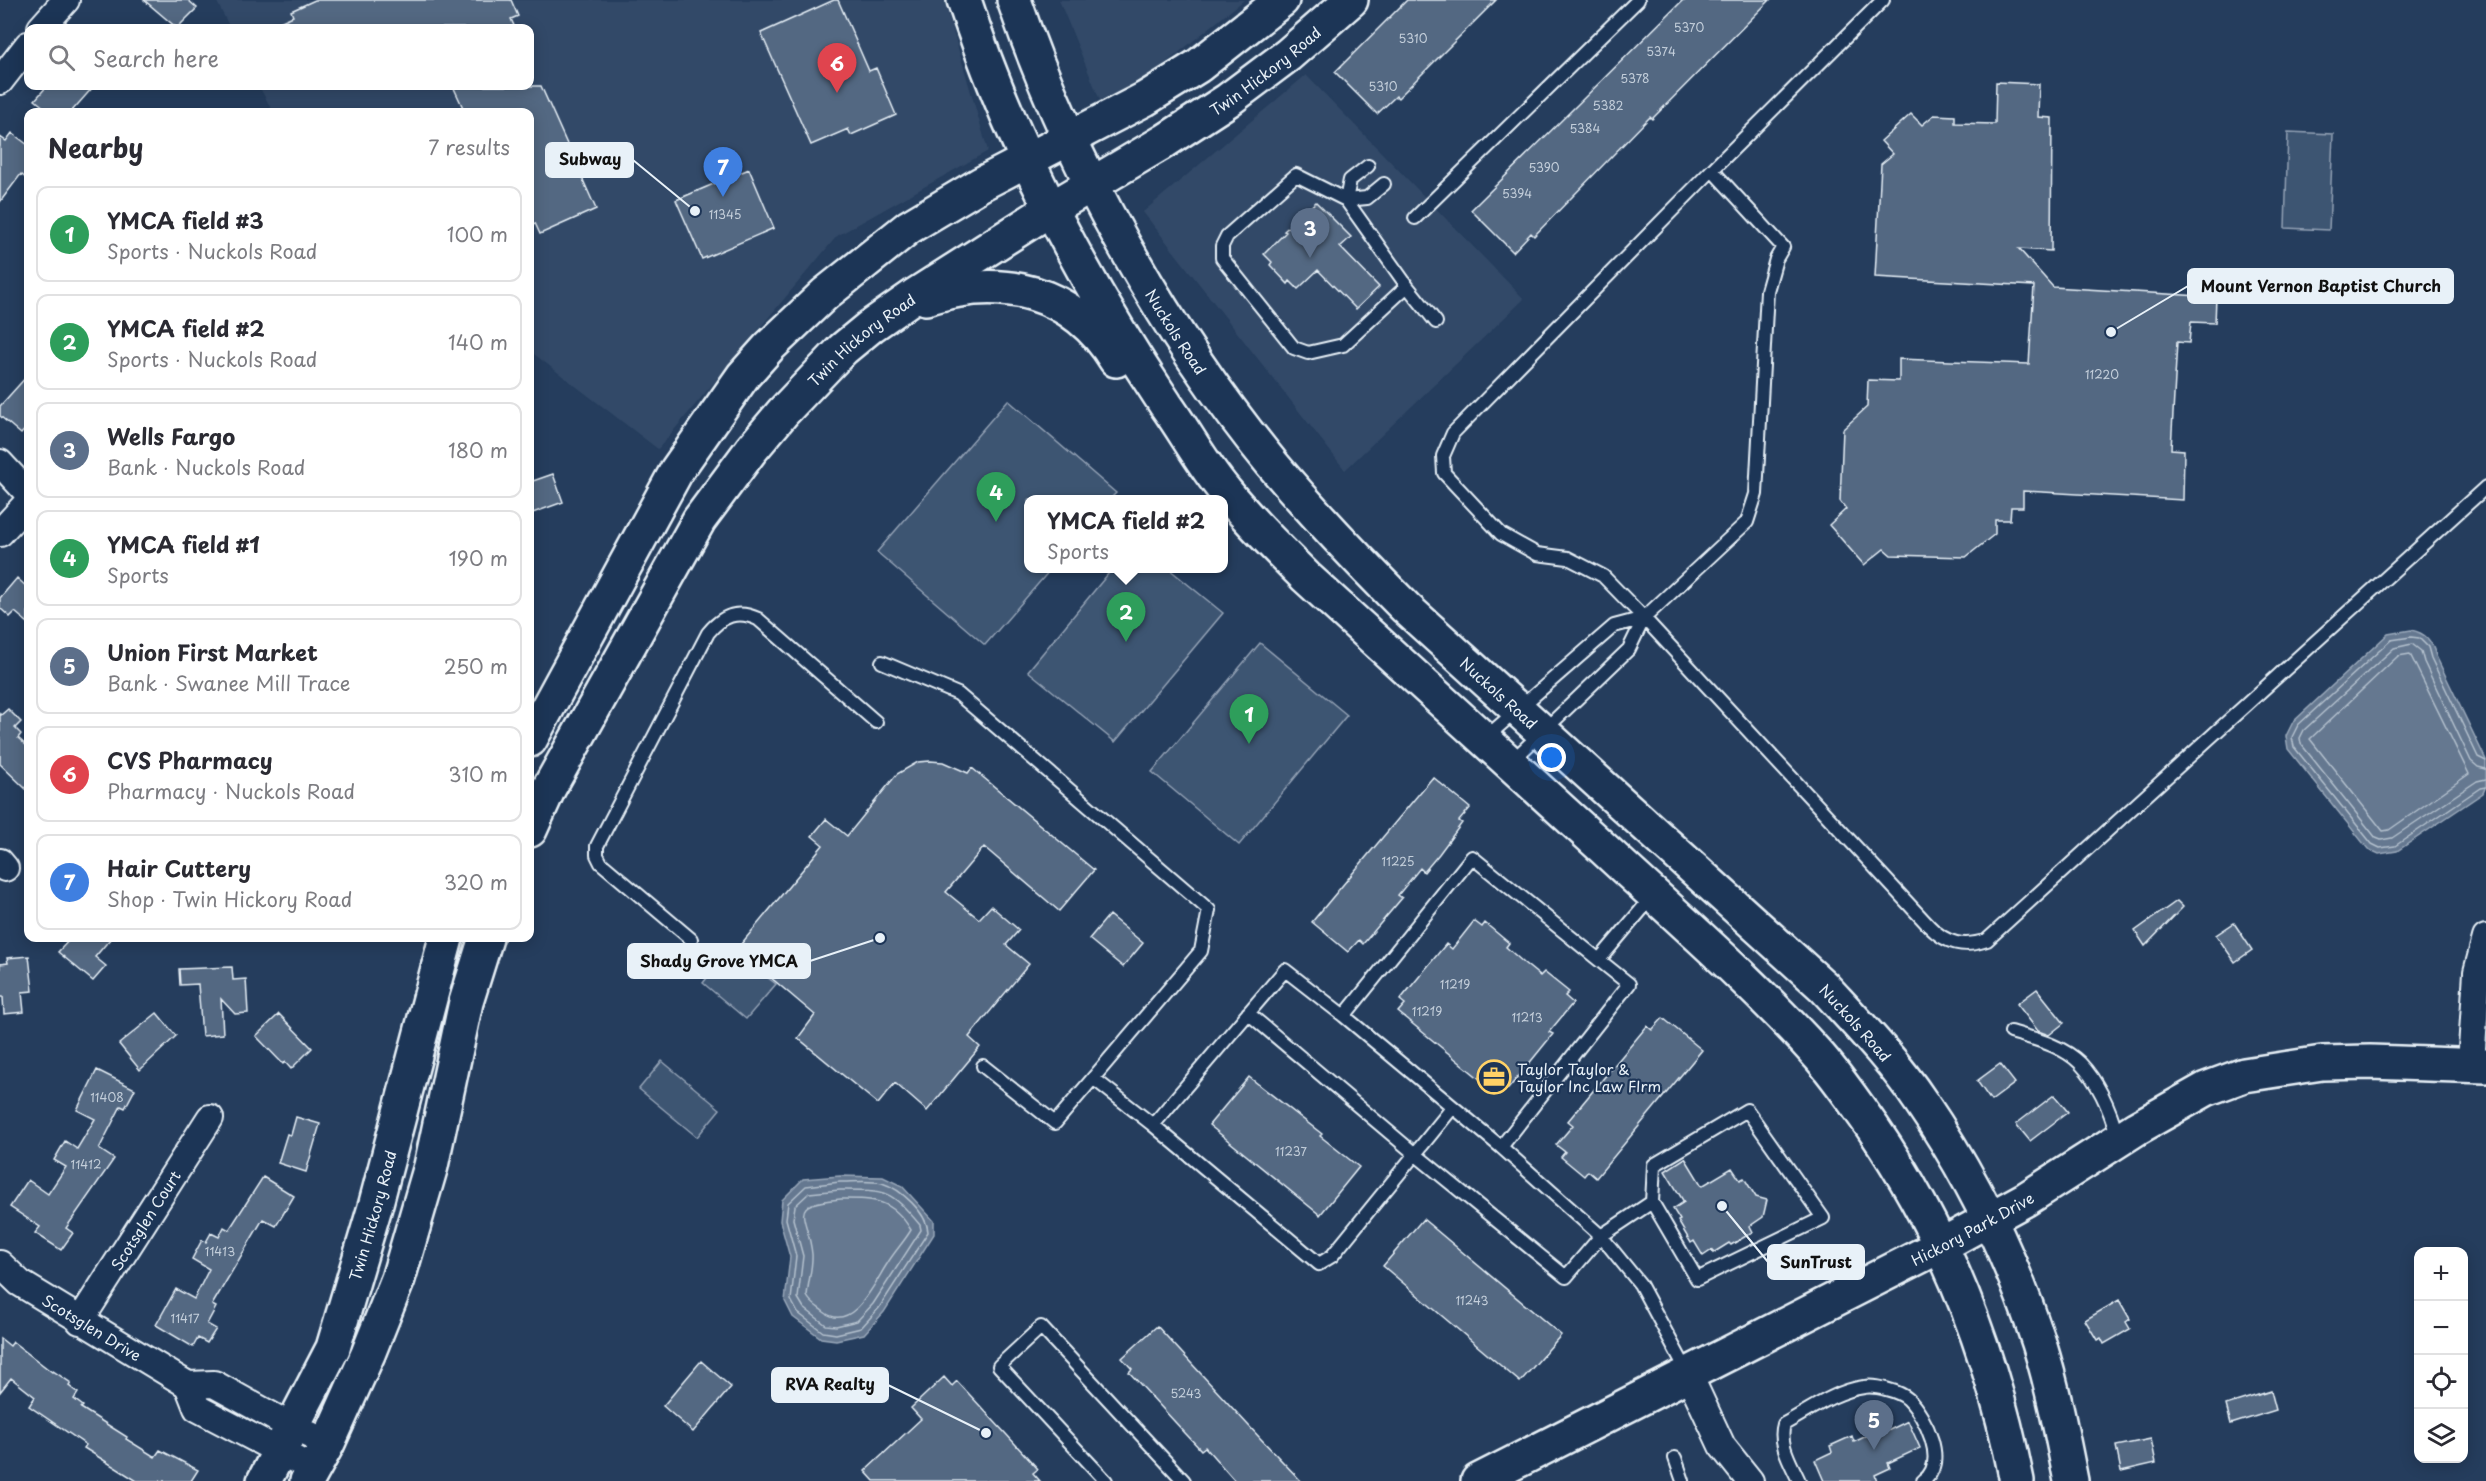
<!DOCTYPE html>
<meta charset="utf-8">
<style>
:root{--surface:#fff;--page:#f2f2f3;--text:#2b2b33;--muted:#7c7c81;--line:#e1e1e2;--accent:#ea580c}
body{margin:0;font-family:"Playpen Sans",sans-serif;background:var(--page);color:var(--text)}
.controls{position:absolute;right:18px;bottom:18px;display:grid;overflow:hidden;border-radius:12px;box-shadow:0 3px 15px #0003}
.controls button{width:54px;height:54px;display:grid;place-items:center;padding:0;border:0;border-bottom:2px solid var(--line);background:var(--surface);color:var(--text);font:30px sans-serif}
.you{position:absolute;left:1552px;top:758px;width:21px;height:21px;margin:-15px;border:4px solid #fff;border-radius:50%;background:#1a73e8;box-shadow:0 0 0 9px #1a73e833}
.badge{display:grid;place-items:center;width:39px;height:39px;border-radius:50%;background:var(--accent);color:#fff;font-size:20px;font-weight:700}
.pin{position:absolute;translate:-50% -50px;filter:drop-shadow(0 2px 3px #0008)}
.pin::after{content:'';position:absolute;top:32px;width:21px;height:18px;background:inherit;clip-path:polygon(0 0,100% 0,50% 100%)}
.popup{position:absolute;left:1024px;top:495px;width:204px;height:78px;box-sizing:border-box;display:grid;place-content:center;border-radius:12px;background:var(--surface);filter:drop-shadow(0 2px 4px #0005);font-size:20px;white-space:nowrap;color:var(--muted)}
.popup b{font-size:22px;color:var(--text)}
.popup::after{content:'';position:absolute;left:50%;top:100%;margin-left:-12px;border:12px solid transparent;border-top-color:var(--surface)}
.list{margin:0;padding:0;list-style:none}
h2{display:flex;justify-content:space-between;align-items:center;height:78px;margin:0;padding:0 24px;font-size:26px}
h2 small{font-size:20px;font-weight:400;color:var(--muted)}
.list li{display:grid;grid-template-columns:39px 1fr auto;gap:18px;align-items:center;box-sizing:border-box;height:96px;margin:0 12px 12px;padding:0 12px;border:2px solid var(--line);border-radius:12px}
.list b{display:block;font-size:22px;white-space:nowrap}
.list p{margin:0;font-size:20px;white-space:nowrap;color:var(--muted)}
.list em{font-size:20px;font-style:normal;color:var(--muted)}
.icon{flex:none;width:33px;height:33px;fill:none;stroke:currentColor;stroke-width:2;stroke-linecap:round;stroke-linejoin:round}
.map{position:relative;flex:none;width:2486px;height:1481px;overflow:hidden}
.search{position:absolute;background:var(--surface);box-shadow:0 3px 15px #0003;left:24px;top:24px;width:510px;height:66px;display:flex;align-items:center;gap:15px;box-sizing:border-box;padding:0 21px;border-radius:12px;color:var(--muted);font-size:22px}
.panel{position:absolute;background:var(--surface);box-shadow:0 3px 15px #0003;left:24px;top:108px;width:510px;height:834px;border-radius:12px}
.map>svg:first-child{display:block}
.built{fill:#334a68}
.green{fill:#3e5472;stroke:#93a2b5;stroke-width:1.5}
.water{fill:#657890;stroke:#99a8ba;stroke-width:1.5}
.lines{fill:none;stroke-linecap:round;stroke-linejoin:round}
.shore{stroke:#b4c1ce;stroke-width:1.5}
.building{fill:#536782;stroke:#e8f1f8;stroke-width:1.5}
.lane-casing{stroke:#e8f1f8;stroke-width:16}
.street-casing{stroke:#e8f1f8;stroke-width:30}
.secondary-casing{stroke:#e8f1f8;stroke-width:38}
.lane{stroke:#1d3557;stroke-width:12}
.street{stroke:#1d3557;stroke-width:26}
.secondary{stroke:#1d3557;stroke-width:33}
.labels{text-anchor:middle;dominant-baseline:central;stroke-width:4.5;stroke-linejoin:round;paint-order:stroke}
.number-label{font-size:12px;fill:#c3ceda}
.street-label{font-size:15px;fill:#e8f1f8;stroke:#1d3557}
.poi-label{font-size:15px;fill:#e8f1f8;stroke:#1d3557;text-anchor:start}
.leader{fill:none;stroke:#e8f1f8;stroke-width:2}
.callout-dot{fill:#e8f1f8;stroke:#1d3557;stroke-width:2}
.callout{fill:#e8f1f8;stroke:#e8f1f8;stroke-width:2}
.callout-label{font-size:16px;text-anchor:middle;font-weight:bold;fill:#111}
</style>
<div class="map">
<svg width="2486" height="1481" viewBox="0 0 2486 1481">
<rect width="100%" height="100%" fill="#253d5d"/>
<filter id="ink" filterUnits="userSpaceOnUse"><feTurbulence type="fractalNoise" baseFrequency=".0167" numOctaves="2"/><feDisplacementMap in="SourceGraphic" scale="12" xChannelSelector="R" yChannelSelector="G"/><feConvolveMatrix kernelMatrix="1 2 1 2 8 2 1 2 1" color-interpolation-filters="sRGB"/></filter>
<g filter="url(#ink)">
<path class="built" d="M216,0H944L988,151L837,236L658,449L530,351V112H273L259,86H530V28H230Z
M1059,0H1244L1142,82L1100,100Z
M1306,75L1524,299L1345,470L1143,212Z"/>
<path class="green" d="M2288,132L2333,134L2329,230L2285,228Z
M1008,400L1116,493L1110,499L1028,500V568L1051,569L985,645L877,552Z
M1113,568L1169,569L1223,613L1115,742L1028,671Z
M1260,643L1347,715L1239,845L1152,772Z
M730,949L776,984L746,1019L703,983Z
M662,1061L720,1109L697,1137L639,1089Z"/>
<path class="water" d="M2411,630C2426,633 2432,641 2436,656L2486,760V786L2483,793L2397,851L2379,854L2368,849L2288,749L2286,736L2293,722L2388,634Z
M840,1176L883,1177L902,1186L934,1221V1234L884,1312L864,1334L836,1340L821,1338L793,1317L785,1301L790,1257L780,1221L782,1200L803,1179Z"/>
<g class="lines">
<path class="shore" d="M2410,654L2469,774L2389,830L2383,831L2310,739L2398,656Z
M2486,761L2478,757L2431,658L2428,647L2419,638L2411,637L2391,640L2298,725L2292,737L2294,747L2372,844L2380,848L2395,846L2480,788L2486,787
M2486,769L2478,767L2471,761L2424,662L2421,651L2412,644L2394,648L2304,730L2300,738L2301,744L2376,838L2381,840L2392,838L2477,781L2486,779
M840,1182C853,1182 870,1180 882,1183C901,1189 927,1213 928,1232L879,1308L861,1328L836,1334L823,1332L798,1313L791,1300L796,1256L786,1219L788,1203L806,1186Z
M840,1190C886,1190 890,1189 920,1225L921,1230L873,1304L857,1321L836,1326L826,1325L804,1308L798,1298L803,1256L793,1219L795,1206L809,1193Z
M841,1199C873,1199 892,1198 911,1230C904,1242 894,1252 887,1264C875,1282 852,1334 824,1312C818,1307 811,1304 807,1296C808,1282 813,1267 812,1254C808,1214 784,1204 841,1199Z"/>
</g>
<path class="building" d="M144,0H188L197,8L177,28Z
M315,0H511L518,16L511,19L515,28H266L293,16L291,11Z
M834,0H838L869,71L876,68L896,115L851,135L848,129L811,145L761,33Z
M1407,0H1496L1398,98L1396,96L1377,114L1335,72Z
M1683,0H1770L1652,119L1650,117L1534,236L1531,233L1513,252L1471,210Z
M1996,82L2039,84L2038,117L2052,118L2051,251L2019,249L2053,287L2216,297L2215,323L2191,322L2189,343L2177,342L2171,449L2184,450L2183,500L2023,491V507H2011L2010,520H1995V534L1966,557L1891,555L1884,549L1864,565L1829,525L1846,509L1840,501L1843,429L1867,407L1868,380L1899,381V359L2029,364L2034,286L1875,277L1881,164L1893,154L1881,141L1911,114L1922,125L1934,115L1955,116V123L1995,124Z
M47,86H94L71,112H50L35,100Z
M453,86H541L596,209L540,234L535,223L530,226V112H465Z
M12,133L28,145V180L21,174L0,202V137L6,141Z
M749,169L774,228L702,259L676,200Z
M1316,202L1351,237L1340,247L1379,287L1356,309L1318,270L1298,289L1290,281L1288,284L1270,265L1272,262L1264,254L1286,232L1284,231Z
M28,375V426L21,434L0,416V406Z
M553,474L563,502L530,514V482Z
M17,578L28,588V623L15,612L10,617L0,608V598Z
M8,709L21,722L15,728L21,734L18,738L28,747V791L0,764V714L1,715Z
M930,761L943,762L968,773L972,768L1094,870L1059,911L984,847L946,892L979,919L991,906L1019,930L1006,945L1029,964L969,1037L980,1047L927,1111L895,1083L878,1104L798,1038L815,1015L737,949L823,845L812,836L826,819L847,836L897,774L918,762Z
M1433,777L1470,808L1459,821L1462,823L1439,854L1424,872L1420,868L1398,895L1402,898L1363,944L1359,940L1348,952L1312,922Z
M2177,901L2183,907L2145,946L2135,931Z
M1109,915L1143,943L1123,967L1089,939Z
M1474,921L1482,927L1485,923L1509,943L1506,947L1524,963L1540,976L1544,972L1569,992L1565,996L1573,1003L1549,1032L1553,1034L1523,1071L1508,1089L1503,1086L1497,1093L1398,1012L1405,1004L1400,1000L1446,944L1452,949Z
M2234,923L2252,950L2235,962L2216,935Z
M71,938H111L95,957L106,966L93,981L58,952Z
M29,956L33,991L22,992L24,1012L4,1014L3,997H0V964L8,963L7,958Z
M232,967L233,980L246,979L248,1013L235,1014L221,999L223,1034L202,1036L198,984L180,985L179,969Z
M2037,989L2064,1023L2049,1035L2038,1031L2017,1004Z
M157,1013L176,1036L140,1070L119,1044Z
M279,1014L312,1048L291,1069L285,1062L283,1064L256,1036Z
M1663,1018L1702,1050L1596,1178L1588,1171L1584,1176L1561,1157L1565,1152L1556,1145L1573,1125L1568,1121L1647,1026L1652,1030Z
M2000,1064L2015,1083L1991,1101L1977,1081Z
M97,1070L135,1089L125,1108L121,1106L99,1149L114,1159L66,1228L73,1233L61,1250L35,1233L40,1227L10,1207L28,1180L48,1194L66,1167L54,1160L65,1141L77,1149L95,1119L77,1110Z
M1249,1077L1322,1134L1320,1136L1359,1167L1320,1215L1209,1125Z
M2054,1095L2068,1112L2030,1141L2016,1124Z
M296,1117L320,1124L306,1172L278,1163L287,1134L291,1135Z
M1685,1158L1702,1186L1732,1168L1740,1180L1744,1178L1756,1197L1767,1200L1763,1217L1750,1226L1753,1232L1731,1245L1729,1243L1713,1253L1712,1250L1703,1256L1694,1241L1691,1243L1678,1221L1680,1220L1673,1209L1684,1202L1665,1171Z
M263,1177L294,1196L276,1226L263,1219L212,1305L216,1307L207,1324L216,1329L207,1343L198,1338L193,1347L156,1325L176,1289L194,1299L209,1269L192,1259L202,1240L206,1242L211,1233L219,1237L224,1227L229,1230Z
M1423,1219L1561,1335L1520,1382L1383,1266Z
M2119,1300L2130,1319L2126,1322L2130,1329L2104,1344L2101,1338L2097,1340L2085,1320Z
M1157,1326L1260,1438L1301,1481H1235L1205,1447L1201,1450L1186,1434L1129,1372L1132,1369L1122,1358Z
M0,1338L10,1346L13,1342L52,1372L53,1371L71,1383L69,1386L78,1393L74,1399L83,1406L81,1408L127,1437L126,1439L155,1457L160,1450L198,1470L191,1481H137L84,1448L86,1445L29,1406L35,1397L11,1378L0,1392Z
M701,1361L731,1387L693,1432L663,1406Z
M944,1377L952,1386L957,1381L1006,1434L1038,1469L1033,1473L1040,1481H874L865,1471L921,1419L911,1408Z
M2271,1391L2276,1410L2231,1424L2226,1405Z
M1908,1421L1920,1448L1888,1463L1890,1468L1875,1475L1877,1481H1824L1815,1460L1832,1452L1830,1446L1852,1436L1854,1442L1873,1433L1875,1437Z
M2151,1439L2156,1463L2121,1471L2116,1446Z"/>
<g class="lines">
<g class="lane-casing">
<path id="lane" d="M1712,170L1453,433L1443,456L1444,473L1501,534L1537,554L1568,558L1603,576L1644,618L1929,926C1946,944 1964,948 1987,940L2486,487
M1346,200L1350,180L1368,166
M1346,200L1367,198L1384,184
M1415,218L1638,0
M1407,286L1346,200L1296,175L1227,236L1222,246V258L1294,348L1308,353L1343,345L1407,286L1436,322
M882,662L958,694L1209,910L1201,951L1055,1123L983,1066
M1484,739L1614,626L1644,618
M1511,762L1629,649L1644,618L1747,522L1756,494L1767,291L1776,259L1783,247L1712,170L1883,0
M691,939L601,863L597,855V846L708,633C722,616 737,609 758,619L876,722
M1599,960L1629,984L1501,1147L1601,1236L1652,1202L1697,1279L1823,1218L1747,1110L1654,1165L1652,1202
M1248,1013L1415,1154L1453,1107
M1344,1016L1501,1147
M2011,1032C2034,1039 2062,1045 2080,1063C2099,1083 2111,1112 2118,1138
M1093,1078L1153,1125L1285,970L1344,1016L1472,857L1599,960L1653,896
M1153,1125L1319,1264L1332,1256L1415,1154L1566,1277L1601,1236L1640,1284L1688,1373
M1675,1458L1683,1481
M1106,1481L999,1366L1041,1327L1184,1481
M1799,1481C1791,1463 1778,1444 1784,1424C1808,1411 1835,1391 1864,1387C1875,1385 1899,1391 1908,1399C1925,1416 1949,1463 1923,1481"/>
</g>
<g class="street-casing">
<g id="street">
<path d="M41,28L66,0"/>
<path d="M0,81L28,45"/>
<path d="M0,463L28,493"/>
<path d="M0,533L28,502"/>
<path d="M0,862L5,868"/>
<path d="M2471,1064L2477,972L2486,938"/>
<path id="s1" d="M0,1264L20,1283L188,1385L214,1384L292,1427L328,1443"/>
<path id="s2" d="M80,1321L210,1118"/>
<path d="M1688,1373L1722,1446L1750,1481"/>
<path d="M188,1385L197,1408L315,1470"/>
</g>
</g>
<g class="secondary-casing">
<g id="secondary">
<path d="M964,0C1011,144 1082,279 1166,405C1186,433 1203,465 1225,491C1250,522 1278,549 1306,577C1405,667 1504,758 1603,848C1676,916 1753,982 1820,1057C1839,1079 1856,1104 1873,1128C1947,1236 1992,1354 2017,1481"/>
<path id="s3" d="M1014,0C1069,162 1165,334 1273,465C1315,515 1360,562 1406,608L1824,987C1858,1024 1893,1060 1921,1102C1971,1175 2012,1259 2039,1343C2053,1388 2062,1435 2071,1481"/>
<path d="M926,298C1002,274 1073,290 1116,360"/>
<path d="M530,740L677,470L743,376L769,347L825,294L909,227L981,184L1145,99L1198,66L1282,0"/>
<path id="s4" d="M530,830L549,788L699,520L751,450L783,412L843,349L871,326L914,296L1052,208L1165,141L1228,100L1288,55L1351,0"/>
<path id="s5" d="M264,1481L333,1348L375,1207L446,938"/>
<path d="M307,1481L328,1443L368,1354L398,1279L431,1166L466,1002L486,938"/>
<path id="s6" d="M1478,1481L1942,1245L2026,1199L2137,1128L2206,1089L2244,1075L2322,1063L2370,1062L2486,1066"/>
</g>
</g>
<use href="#lane" class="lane"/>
<use href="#street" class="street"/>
<use href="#secondary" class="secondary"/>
</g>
</g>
<defs>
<g id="office-ring" transform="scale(1.725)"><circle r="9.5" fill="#1d3557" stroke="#ffd166" stroke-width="1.5"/><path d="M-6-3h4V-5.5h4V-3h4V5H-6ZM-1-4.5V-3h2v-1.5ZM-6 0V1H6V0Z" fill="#ffd166"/></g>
</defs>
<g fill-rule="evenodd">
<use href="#office-ring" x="1494" y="1077"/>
</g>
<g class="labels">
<g class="number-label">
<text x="1689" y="27">5370</text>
<text x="1413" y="38">5310</text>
<text x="1661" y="51">5374</text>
<text x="1635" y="78">5378</text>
<text x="1383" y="86">5310</text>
<text x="1608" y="105">5382</text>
<text x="1585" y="128">5384</text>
<text x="1544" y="167">5390</text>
<text x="1517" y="193">5394</text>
<text x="725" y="214">11345</text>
<text x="2102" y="374">11220</text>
<text x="1398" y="861">11225</text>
<text x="1455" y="984">11219</text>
<text x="1427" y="1011">11219</text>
<text x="1527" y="1017">11213</text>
<text x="107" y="1097">11408</text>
<text x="1291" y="1151">11237</text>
<text x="86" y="1164">11412</text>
<text x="220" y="1251">11413</text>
<text x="1472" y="1300">11243</text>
<text x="185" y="1318">11417</text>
<text x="1186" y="1393">5243</text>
</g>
<g class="street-label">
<text stroke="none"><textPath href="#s4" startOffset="1083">Twin Hickory Road</textPath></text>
<text stroke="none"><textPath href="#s3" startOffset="370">Nuckols Road</textPath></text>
<text stroke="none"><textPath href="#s4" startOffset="597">Twin Hickory Road</textPath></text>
<text stroke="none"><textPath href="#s3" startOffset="856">Nuckols Road</textPath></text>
<text stroke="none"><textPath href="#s3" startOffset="1342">Nuckols Road</textPath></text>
<text stroke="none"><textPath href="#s5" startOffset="288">Twin Hickory Road</textPath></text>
<text stroke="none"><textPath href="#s2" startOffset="120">Scotsglen Court</textPath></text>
<text stroke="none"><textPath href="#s6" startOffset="555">Hickory Park Drive</textPath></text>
<text stroke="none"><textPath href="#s1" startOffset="112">Scotsglen Drive</textPath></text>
</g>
<g class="poi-label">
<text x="1517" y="1068">Taylor Taylor &amp;<tspan x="1517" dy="17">Taylor Inc Law FIrm</tspan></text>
</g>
</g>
<path class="leader" d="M695 211L633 160M2111 332L2188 286M880 938L810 961M1722 1206L1768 1262M986 1433L888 1385"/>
<g class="callout-dot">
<circle cx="695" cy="211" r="6"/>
<circle cx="2111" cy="332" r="6"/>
<circle cx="880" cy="938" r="6"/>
<circle cx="1722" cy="1206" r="6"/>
<circle cx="986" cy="1433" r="6"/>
</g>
<g class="callout">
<rect x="546" y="143" width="87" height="34" rx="6"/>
<rect x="2188" y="269" width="265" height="34" rx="6"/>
<rect x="628" y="944" width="182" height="34" rx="6"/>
<rect x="1768" y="1245" width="96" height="34" rx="6"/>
<rect x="772" y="1368" width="116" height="34" rx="6"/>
</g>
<g class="callout-label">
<text x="590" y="165">Subway</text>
<text x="2321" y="292">Mount Vernon Baptist Church</text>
<text x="719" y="967">Shady Grove YMCA</text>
<text x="1816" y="1268">SunTrust</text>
<text x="830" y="1390">RVA Realty</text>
</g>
</svg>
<div class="controls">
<button>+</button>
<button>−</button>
<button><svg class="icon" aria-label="locate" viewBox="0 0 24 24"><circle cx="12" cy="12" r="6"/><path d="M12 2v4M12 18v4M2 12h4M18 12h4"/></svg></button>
<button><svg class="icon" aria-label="layers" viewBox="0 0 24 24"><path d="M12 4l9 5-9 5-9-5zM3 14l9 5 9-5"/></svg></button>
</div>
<div class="you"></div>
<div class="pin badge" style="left:1249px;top:744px;background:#2e9e5b">1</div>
<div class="pin badge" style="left:1126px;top:642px;background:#2e9e5b">2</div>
<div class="popup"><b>YMCA field #2</b>Sports</div>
<div class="pin badge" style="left:1310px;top:258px;background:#5c6f8a">3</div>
<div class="pin badge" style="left:996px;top:522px;background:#2e9e5b">4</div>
<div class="pin badge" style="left:1874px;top:1450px;background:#5c6f8a">5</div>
<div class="pin badge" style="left:837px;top:93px;background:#e0444e">6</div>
<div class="pin badge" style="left:723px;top:197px;background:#3f7fe0">7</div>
<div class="search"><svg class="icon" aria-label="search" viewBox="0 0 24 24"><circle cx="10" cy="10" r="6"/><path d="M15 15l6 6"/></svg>Search here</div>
<section class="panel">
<h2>Nearby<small>7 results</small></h2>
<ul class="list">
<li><span class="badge" style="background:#2e9e5b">1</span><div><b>YMCA field #3</b><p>Sports · Nuckols Road</p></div><em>100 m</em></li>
<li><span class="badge" style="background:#2e9e5b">2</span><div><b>YMCA field #2</b><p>Sports · Nuckols Road</p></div><em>140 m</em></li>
<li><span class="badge" style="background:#5c6f8a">3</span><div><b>Wells Fargo</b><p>Bank · Nuckols Road</p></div><em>180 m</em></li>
<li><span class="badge" style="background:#2e9e5b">4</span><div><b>YMCA field #1</b><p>Sports</p></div><em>190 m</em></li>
<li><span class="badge" style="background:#5c6f8a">5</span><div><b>Union First Market</b><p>Bank · Swanee Mill Trace</p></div><em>250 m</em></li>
<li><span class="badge" style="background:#e0444e">6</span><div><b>CVS Pharmacy</b><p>Pharmacy · Nuckols Road</p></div><em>310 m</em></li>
<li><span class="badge" style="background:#3f7fe0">7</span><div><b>Hair Cuttery</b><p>Shop · Twin Hickory Road</p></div><em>320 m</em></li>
</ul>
</section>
</div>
